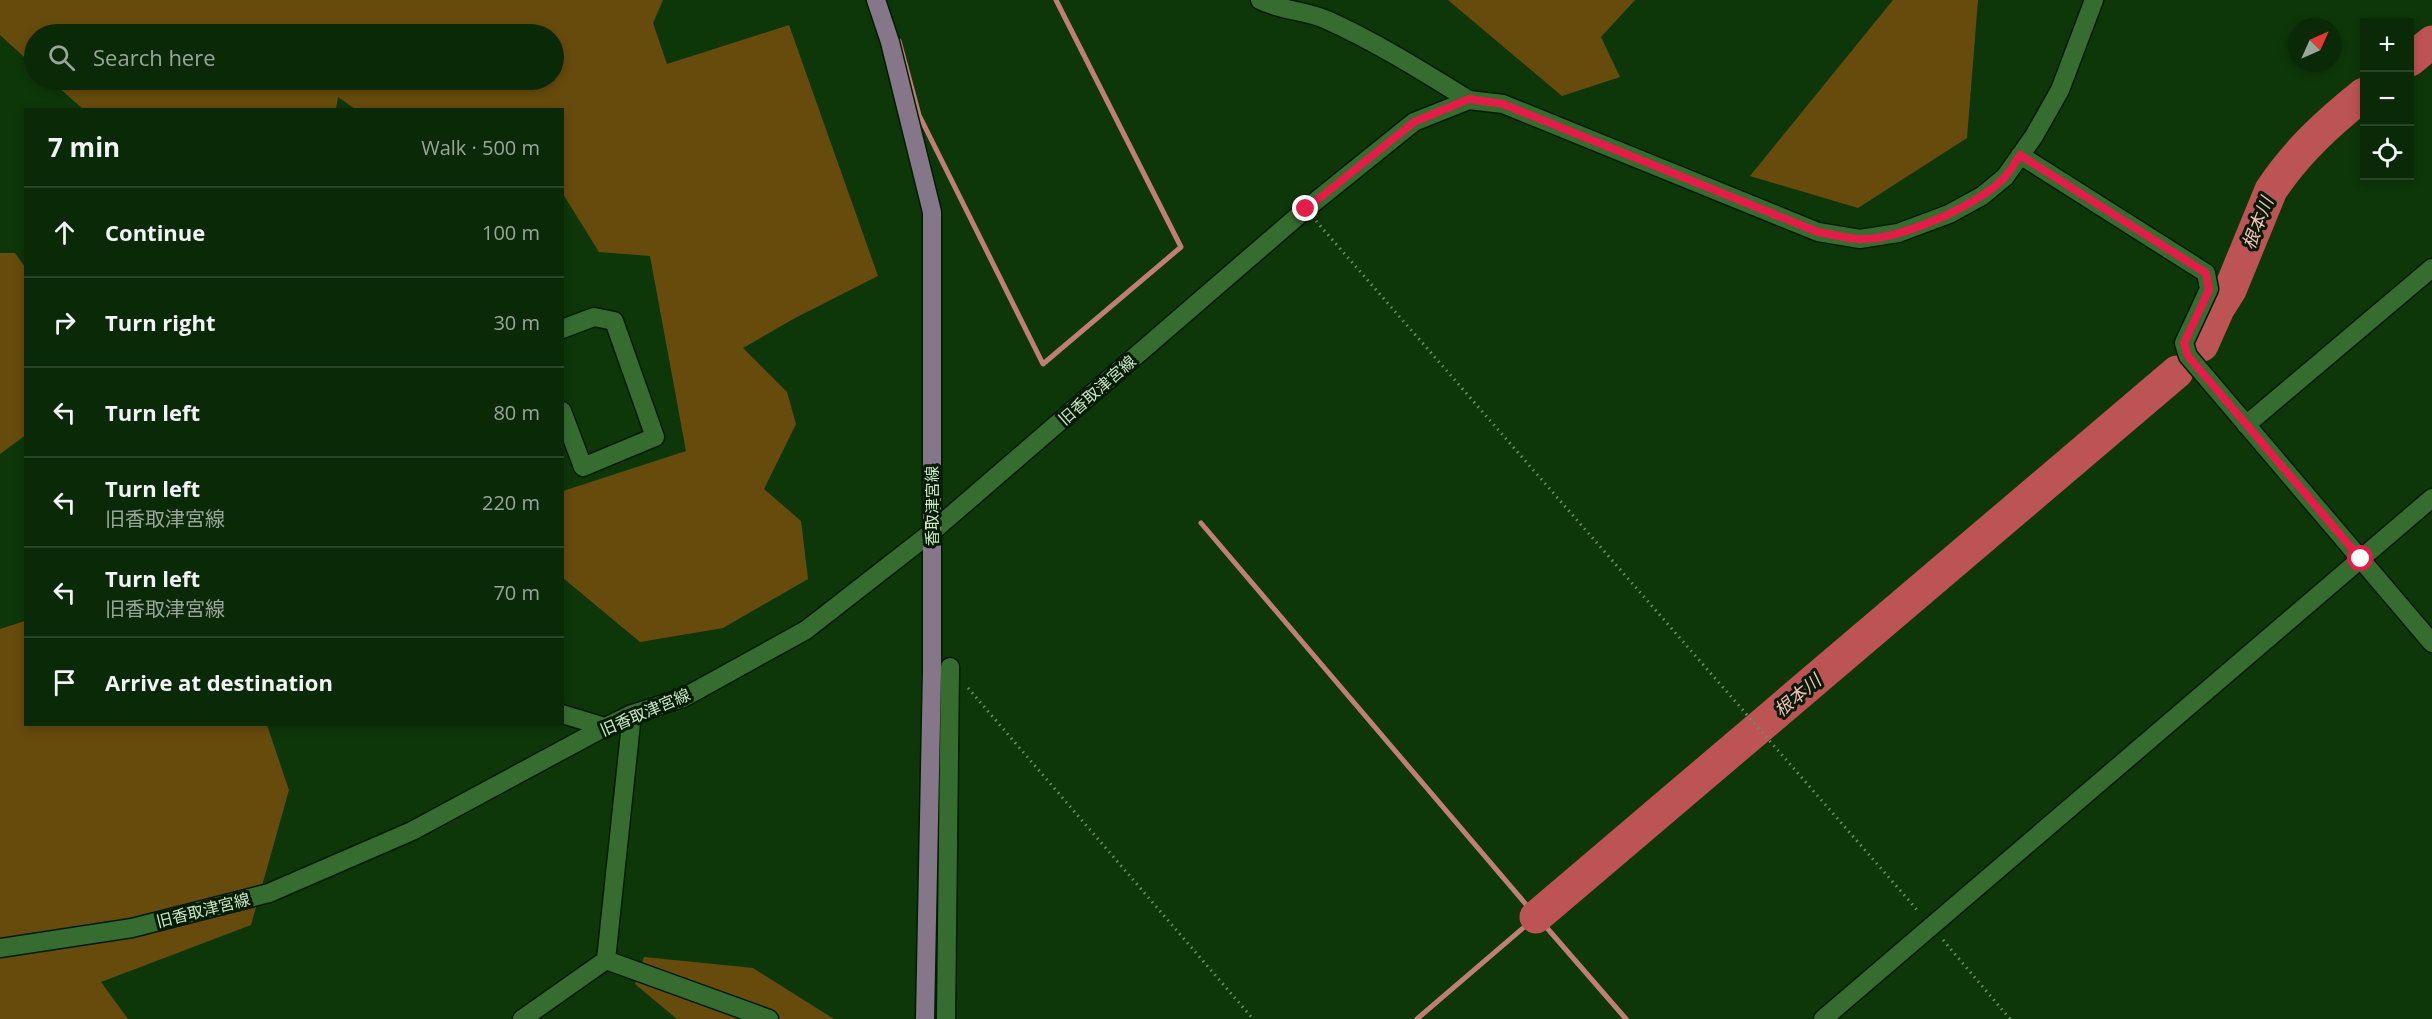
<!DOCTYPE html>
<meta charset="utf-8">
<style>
:root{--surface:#0a2907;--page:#183515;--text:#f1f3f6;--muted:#99a69b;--line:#2a4528}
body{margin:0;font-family:"Open Sans","Noto Sans JP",sans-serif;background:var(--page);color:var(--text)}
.controls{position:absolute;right:18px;top:18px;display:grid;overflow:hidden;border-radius:0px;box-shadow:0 3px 9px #0003}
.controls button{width:54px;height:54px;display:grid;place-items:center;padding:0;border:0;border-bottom:2px solid var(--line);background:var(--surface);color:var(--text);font:30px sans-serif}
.compass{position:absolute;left:2288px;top:18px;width:54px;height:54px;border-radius:50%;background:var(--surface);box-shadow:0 3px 9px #0003;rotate:45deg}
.stop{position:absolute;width:18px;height:18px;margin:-14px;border:4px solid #e11d48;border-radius:50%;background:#fff}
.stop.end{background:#e11d48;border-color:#fff;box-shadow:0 2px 6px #0008}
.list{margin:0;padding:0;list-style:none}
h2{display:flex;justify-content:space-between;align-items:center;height:78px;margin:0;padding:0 24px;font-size:26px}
h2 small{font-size:20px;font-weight:400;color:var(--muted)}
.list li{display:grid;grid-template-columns:39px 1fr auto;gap:18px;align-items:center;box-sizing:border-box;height:90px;padding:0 24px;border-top:2px solid var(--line)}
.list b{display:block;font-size:22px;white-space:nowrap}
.list p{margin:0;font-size:20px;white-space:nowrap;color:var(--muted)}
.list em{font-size:20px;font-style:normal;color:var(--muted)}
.icon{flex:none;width:33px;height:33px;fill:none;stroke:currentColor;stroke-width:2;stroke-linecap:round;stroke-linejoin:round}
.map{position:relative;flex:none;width:2432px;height:1019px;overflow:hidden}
.search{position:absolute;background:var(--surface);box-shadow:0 3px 9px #0003;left:24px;top:24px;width:540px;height:66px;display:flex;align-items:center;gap:15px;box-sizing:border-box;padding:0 21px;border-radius:33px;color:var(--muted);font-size:22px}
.panel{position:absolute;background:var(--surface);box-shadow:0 3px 9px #0003;left:24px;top:108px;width:540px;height:618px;border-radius:0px}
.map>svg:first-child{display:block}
.green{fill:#674b0d}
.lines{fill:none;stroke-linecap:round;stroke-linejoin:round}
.stream{stroke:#c07f76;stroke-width:5}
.river{stroke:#bc5354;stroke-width:33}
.minor-casing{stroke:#011c00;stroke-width:21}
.major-casing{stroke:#011c00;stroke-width:21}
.path{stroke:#6c8f68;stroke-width:3;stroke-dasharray:1.5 4.5;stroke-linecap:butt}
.minor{stroke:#376c31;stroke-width:18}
.major{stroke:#857689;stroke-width:18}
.route{stroke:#e11d48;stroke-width:8}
.labels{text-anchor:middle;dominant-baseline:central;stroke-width:6;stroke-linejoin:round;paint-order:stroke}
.street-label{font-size:16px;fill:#cae7c6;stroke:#051b04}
.water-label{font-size:18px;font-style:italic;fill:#f9bfbc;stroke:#051b04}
</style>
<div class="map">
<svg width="2432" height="1019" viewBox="0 0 2432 1019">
<rect width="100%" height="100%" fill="#0d3709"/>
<path class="green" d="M0,0H663L653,23L667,64L789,25L878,276L795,318L743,348L787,392L796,424L764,489L801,521L808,579L723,628L640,642L563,578V491L686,451L650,256L599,252L563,194L562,110L355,109L338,97L336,109H83L50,80H554V34H34V66L0,35Z
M1448,0H1635L1601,37L1620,77L1562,96Z
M1893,0H1978L1967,138L1858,208L1750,176Z
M0,253H15L25,267L26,435L0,454Z
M25,621L26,724L267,725L289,790L251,925L101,982L128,1019H0V629Z
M644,957L753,968L834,1019H677L635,984Z"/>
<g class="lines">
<path class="stream" d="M899,41L919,115L1043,364L1181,247L1056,0
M1201,523L1529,908
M1547,928L1626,1019
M1417,1019L1536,917"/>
<path class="river" d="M2410,60L2432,42
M2202,345L2218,309L2230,290L2271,190C2296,152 2329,122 2364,94
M1536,917L2177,372"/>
<g class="minor-casing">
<path id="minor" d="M1260,0C1281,11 1305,10 1327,20C1376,42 1422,71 1469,100
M2020,155L2206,273L2209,289L2184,343L2188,356L2432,643
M562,329L594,317L614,321L655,437L583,467L562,411
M2246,425L2432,268
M562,714L605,727
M0,948L132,928L269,893L412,831L605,727L632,714L683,698L806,630L933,531L1306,209L1414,122L1469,100L1503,104L1818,232L1860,239L1898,233L1949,214L1982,196L2005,177L2034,136L2060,90L2094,0
M606,960L769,1019
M522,1019L606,960L632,714
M946,1019L950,667
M1823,1019L2432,498"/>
</g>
<g class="major-casing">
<path id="major" d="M876,0L890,42L932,212V670L925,1019"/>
</g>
<path class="path" d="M1316,221L1919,912
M968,688L1253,1019
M1943,940L2010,1019"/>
<use href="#minor" class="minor"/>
<use href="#major" class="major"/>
</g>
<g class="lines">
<path class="route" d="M1306,209L1414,122L1469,99L1503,104L1818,232C1831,234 1845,238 1858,239C1898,241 1977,206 2004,178C2010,171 2015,163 2020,155L2206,273L2209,290L2184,343L2188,356L2361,559"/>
</g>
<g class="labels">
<g class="street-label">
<text transform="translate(1097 390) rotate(-41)">旧香取津宮線</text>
<text transform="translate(932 506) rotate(-90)">香取津宮線</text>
<text transform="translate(645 712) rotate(-23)">旧香取津宮線</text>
<text transform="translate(203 910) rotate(-14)">旧香取津宮線</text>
</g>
<g class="water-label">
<text transform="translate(2257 223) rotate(-68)">根本川</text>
<text transform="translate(1797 695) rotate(-40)">根本川</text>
</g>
</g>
</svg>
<div class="controls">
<button>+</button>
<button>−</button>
<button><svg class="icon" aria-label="locate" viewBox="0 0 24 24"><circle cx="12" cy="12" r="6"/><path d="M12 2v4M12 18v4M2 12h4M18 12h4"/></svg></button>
</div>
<svg class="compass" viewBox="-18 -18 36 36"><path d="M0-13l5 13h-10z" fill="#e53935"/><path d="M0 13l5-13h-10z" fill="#99a69b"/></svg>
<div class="stop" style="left:2361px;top:559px"></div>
<div class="stop end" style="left:1306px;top:209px"></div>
<div class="search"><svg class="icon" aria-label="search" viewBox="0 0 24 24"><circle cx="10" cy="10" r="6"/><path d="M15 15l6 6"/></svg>Search here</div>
<section class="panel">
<h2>7 min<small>Walk · 500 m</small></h2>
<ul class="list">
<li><svg class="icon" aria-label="ahead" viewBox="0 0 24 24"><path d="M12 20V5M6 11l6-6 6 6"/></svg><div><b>Continue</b></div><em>100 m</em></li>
<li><svg class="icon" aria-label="right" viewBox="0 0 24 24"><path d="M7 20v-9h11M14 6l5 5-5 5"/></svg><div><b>Turn right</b></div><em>30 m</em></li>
<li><svg class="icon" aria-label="left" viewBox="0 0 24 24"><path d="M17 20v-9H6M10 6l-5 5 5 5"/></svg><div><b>Turn left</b></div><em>80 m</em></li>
<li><svg class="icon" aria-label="left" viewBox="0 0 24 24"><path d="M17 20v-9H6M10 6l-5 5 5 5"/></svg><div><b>Turn left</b><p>旧香取津宮線</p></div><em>220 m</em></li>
<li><svg class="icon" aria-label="left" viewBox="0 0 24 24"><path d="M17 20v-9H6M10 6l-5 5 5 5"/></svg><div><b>Turn left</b><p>旧香取津宮線</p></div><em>70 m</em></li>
<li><svg class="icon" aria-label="arrive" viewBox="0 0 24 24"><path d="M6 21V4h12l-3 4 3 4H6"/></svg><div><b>Arrive at destination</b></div></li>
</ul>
</section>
</div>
